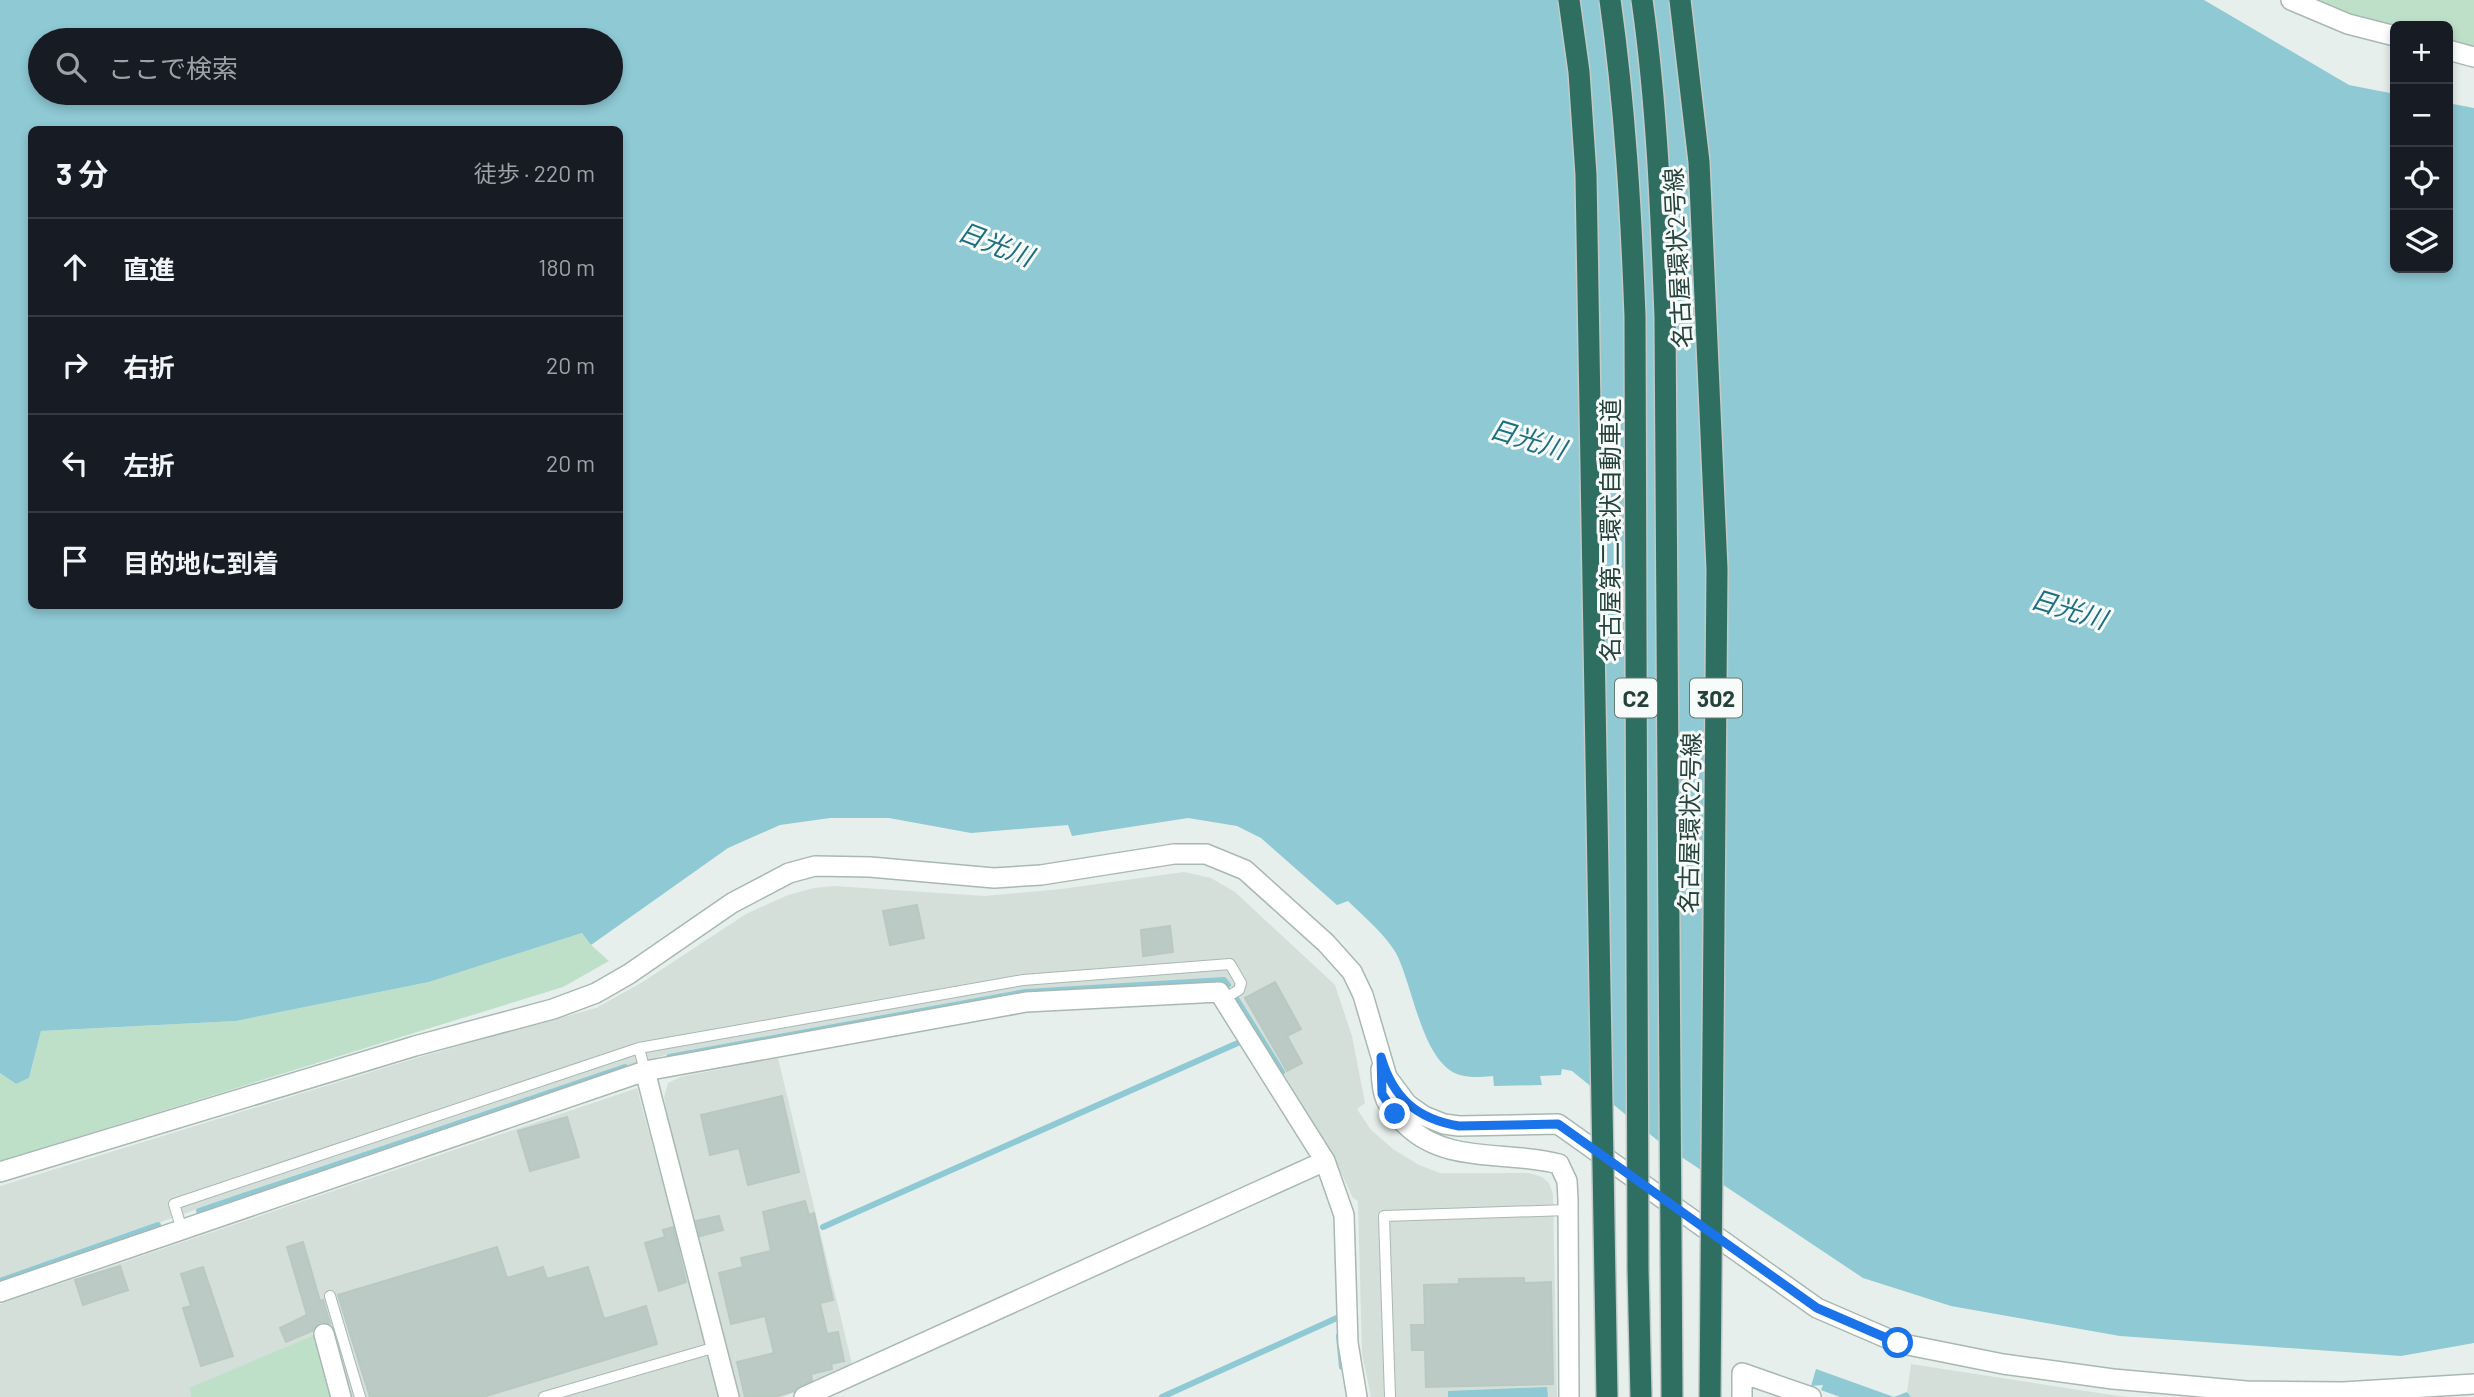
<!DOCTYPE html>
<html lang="ja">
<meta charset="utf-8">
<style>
:root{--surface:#171b24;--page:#242831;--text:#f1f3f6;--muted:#9ea1a6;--line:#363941}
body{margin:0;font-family:Barlow,"Noto Sans JP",sans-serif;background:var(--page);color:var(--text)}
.controls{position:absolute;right:21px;top:21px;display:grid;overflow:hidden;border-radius:10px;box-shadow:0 4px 10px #0003}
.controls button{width:63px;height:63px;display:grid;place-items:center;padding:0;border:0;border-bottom:2px solid var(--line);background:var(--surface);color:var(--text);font:35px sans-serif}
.stop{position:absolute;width:21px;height:21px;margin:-16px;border:5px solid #1a73e8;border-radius:50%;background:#fff}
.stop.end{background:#1a73e8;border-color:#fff;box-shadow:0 2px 7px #0008}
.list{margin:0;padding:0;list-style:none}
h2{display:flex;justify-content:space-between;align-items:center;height:91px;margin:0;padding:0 28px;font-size:30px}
h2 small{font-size:23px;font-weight:400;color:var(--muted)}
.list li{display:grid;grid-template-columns:46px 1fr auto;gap:21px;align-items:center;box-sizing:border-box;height:98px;padding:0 28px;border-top:2px solid var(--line)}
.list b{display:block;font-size:26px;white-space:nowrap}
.list em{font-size:23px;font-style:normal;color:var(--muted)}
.icon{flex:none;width:38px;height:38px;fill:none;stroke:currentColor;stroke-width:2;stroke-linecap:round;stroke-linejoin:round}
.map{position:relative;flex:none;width:2474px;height:1397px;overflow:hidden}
.search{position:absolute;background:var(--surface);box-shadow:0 4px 10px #0003;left:28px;top:28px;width:595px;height:77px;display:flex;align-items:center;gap:18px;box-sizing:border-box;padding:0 24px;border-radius:38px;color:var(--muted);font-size:26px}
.panel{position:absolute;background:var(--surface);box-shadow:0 4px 10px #0003;left:28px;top:126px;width:595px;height:483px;border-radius:10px}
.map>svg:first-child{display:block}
.built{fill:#d4dfda}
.green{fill:#bfe0c8}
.water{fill:#8ec9d4;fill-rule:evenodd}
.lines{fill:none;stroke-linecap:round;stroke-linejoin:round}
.stream{stroke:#8ec9d4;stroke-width:6}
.building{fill:#bbcac4;stroke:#b8c9c2;stroke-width:2}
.lane-casing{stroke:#a8b8b2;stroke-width:12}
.street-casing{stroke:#a8b8b2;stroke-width:22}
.lane{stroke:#fff;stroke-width:10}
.street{stroke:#fff;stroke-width:19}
.highway-bridge-casing{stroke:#c2cac8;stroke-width:24;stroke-linecap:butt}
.highway-bridge{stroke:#2f6f62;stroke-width:21}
.route{stroke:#1a73e8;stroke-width:9}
.labels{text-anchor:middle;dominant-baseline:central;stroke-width:6;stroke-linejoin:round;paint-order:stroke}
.shield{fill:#f7fbf9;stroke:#637a73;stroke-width:2}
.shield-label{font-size:23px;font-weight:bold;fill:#24423a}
.street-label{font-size:24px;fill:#24423a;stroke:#f7fbf9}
.water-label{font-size:26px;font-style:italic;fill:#1c6f80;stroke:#f7fbf9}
</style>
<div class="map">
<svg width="2474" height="1397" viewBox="0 0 2474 1397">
<rect width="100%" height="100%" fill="#e6efeb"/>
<path class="built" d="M1184,872L1211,878L1235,892L1335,985L1352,1036L1365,1103L1357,1109L1371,1130L1393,1149L1419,1165L1440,1173H1529L1542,1177L1549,1183L1553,1194L1557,1397H1371L1362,1354L1358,1201L1353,1198L1332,1153L1226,978L1025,989L669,1054L617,1068L298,1174L0,1278V1186L423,1056L596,1008L641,983L746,914L788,895L814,888L834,886L985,896L1061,889Z
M778,1058L853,1368L783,1397H739L668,1121L664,1097L668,1083L680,1077Z
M637,1088L720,1397H348L189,1389L191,1397H0V1304Z
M1911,1364L2112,1395L2129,1397H1911L1907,1392Z"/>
<path class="green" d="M2313,0H2474V51L2448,44V26H2395L2351,15Z
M582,933L591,945L609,961L563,987L0,1161V1073L16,1084L29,1078L41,1031L236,1021L429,982Z
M317,1334L334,1397H191L189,1388Z"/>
<path class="water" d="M0,0H2204L2349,85L2395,94V268H2448V103L2474,108V1343L2401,1356L2120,1336L1951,1306L1863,1278L1662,1144L1572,1071L1562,1069L1561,1075L1540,1076L1542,1085L1494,1086L1493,1076C1482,1077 1471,1078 1460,1075C1422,1064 1413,985 1396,953C1384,933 1364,917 1348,901L1337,905L1261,838L1237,826L1188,818L1072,836L1068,825L971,833L889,818H830L780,825L728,848L591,945L582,933L429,982L236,1021L41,1031L29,1078L16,1084L0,1073ZM40,40H611V93H40ZM32,130H620V606H32Z
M1816,1369L1894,1397L1907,1392L1911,1397H1840L1821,1390L1823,1385L1811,1386Z
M1547,1387L1548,1397H1448V1391Z"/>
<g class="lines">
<path class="stream" d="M1237,1000L1282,1072
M669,1057L1025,992L1224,980L1228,985
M199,1211L625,1067
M823,1227L1240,1042
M0,1281L158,1225
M1339,1336L1342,1367
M1162,1397L1339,1317"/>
</g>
<path class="building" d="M917,905L924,938L890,945L883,911Z
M1170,926L1173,952L1143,956L1141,930Z
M1275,982L1301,1029L1287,1036L1302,1063L1287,1071L1245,998Z
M782,1096L799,1172L748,1185L739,1148L710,1155L701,1115Z
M567,1117L579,1157L530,1171L518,1131Z
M805,1201L809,1215L814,1213L833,1300L820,1303L827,1334L838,1332L844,1361L831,1364L832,1369L811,1374L812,1380L794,1391L774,1397H745L737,1362L774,1353L765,1316L731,1324L719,1273L743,1267L741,1258L771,1251L763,1212Z
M719,1216L723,1230L700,1236L696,1221Z
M673,1227L686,1282L659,1291L645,1243L665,1237L663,1230Z
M303,1242L320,1301L323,1300L330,1323L320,1322L312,1331L286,1342L280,1328L307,1315L287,1247Z
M497,1247L507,1278L543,1267L547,1279L588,1267L604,1319L646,1306L657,1344L483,1397H370L338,1295Z
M120,1266L128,1290L83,1305L75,1280Z
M203,1267L233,1356L201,1366L183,1308L191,1306L181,1274Z
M1524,1278V1283L1551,1282L1553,1384L1426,1387L1425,1350H1412L1411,1325H1425L1424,1285L1459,1284V1279Z"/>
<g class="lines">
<g class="lane-casing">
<path id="lane" d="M639,1048L645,1071
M182,1230L174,1204L639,1048L1023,980L1230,964L1241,983L1239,990L1223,999
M330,1296L360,1397
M544,1397L716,1347
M1390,1397L1384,1216L1568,1210"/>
</g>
<g class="street-casing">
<path id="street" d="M2291,0L2348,24L2395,36
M2448,50L2474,57
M1381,1069C1382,1098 1385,1104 1406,1125C1447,1165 1508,1150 1559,1164L1567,1181L1568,1200L1569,1397
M645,1071L729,1397
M1325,1161L1344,1215L1348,1343L1357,1397
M0,1172L415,1046L553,1009L596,993L629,974L732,903L789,873L815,866L870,867L994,878L1041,875L1174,854H1206L1245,870L1326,943L1352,972L1363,995L1387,1077L1407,1104L1424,1116L1444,1124L1459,1126L1558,1124L1817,1308L1898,1343L2003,1364L2113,1379L2246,1391L2343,1392L2474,1384
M0,1292L645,1071L1026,1002L1219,992L1325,1161L804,1397
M324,1334L341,1397
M1742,1397V1373L1811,1397"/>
</g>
<use href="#lane" class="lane"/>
<use href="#street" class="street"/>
<g class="highway-bridge-casing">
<path id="highway-bridge" d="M1569,0L1579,72L1586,175L1607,1397
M1610,0C1625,105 1631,210 1635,316L1638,1269L1641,1397
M1642,0C1657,105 1661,211 1665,317L1672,1397
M1680,0L1699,162L1717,569L1710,1397"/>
</g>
<use href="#highway-bridge" class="highway-bridge"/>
</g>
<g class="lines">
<path class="route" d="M1395,1114L1382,1094L1381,1057C1393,1098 1417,1119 1459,1126L1558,1124L1817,1308L1898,1343"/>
</g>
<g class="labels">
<g class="shield">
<rect x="1615" y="678.5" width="42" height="39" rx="5"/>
<rect x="1690" y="678.5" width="52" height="39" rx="5"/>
</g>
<g class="shield-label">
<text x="1636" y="698">C2</text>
<text x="1716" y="698">302</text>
</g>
<g class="street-label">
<text transform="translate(1677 258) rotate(-93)">名古屋環状2号線</text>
<text transform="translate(1609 530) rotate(-90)">名古屋第二環状自動車道</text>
<text transform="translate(1689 823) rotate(-89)">名古屋環状2号線</text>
</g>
<g class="water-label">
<text transform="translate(996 243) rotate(21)">日光川</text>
<text transform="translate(1528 438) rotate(17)">日光川</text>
<text transform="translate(2069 608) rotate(17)">日光川</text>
</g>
</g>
</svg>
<div class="controls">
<button>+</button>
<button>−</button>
<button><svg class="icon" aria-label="locate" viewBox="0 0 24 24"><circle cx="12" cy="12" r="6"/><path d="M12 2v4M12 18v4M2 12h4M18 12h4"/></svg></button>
<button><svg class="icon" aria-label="layers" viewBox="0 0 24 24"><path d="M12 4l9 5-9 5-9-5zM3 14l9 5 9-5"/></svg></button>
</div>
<div class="stop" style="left:1898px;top:1343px"></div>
<div class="stop end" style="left:1395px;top:1114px"></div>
<div class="search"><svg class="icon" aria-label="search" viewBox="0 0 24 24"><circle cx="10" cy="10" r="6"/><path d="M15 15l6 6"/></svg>ここで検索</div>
<section class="panel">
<h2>3 分<small>徒歩 · 220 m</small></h2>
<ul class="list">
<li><svg class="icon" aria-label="ahead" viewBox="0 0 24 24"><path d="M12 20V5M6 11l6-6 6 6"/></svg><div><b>直進</b></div><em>180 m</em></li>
<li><svg class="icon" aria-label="right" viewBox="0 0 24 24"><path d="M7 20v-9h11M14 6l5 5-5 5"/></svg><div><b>右折</b></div><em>20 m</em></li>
<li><svg class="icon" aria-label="left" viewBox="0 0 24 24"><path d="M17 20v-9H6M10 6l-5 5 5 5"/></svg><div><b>左折</b></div><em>20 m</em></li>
<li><svg class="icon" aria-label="arrive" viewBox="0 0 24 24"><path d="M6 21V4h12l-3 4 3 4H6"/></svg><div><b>目的地に到着</b></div></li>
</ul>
</section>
</div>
